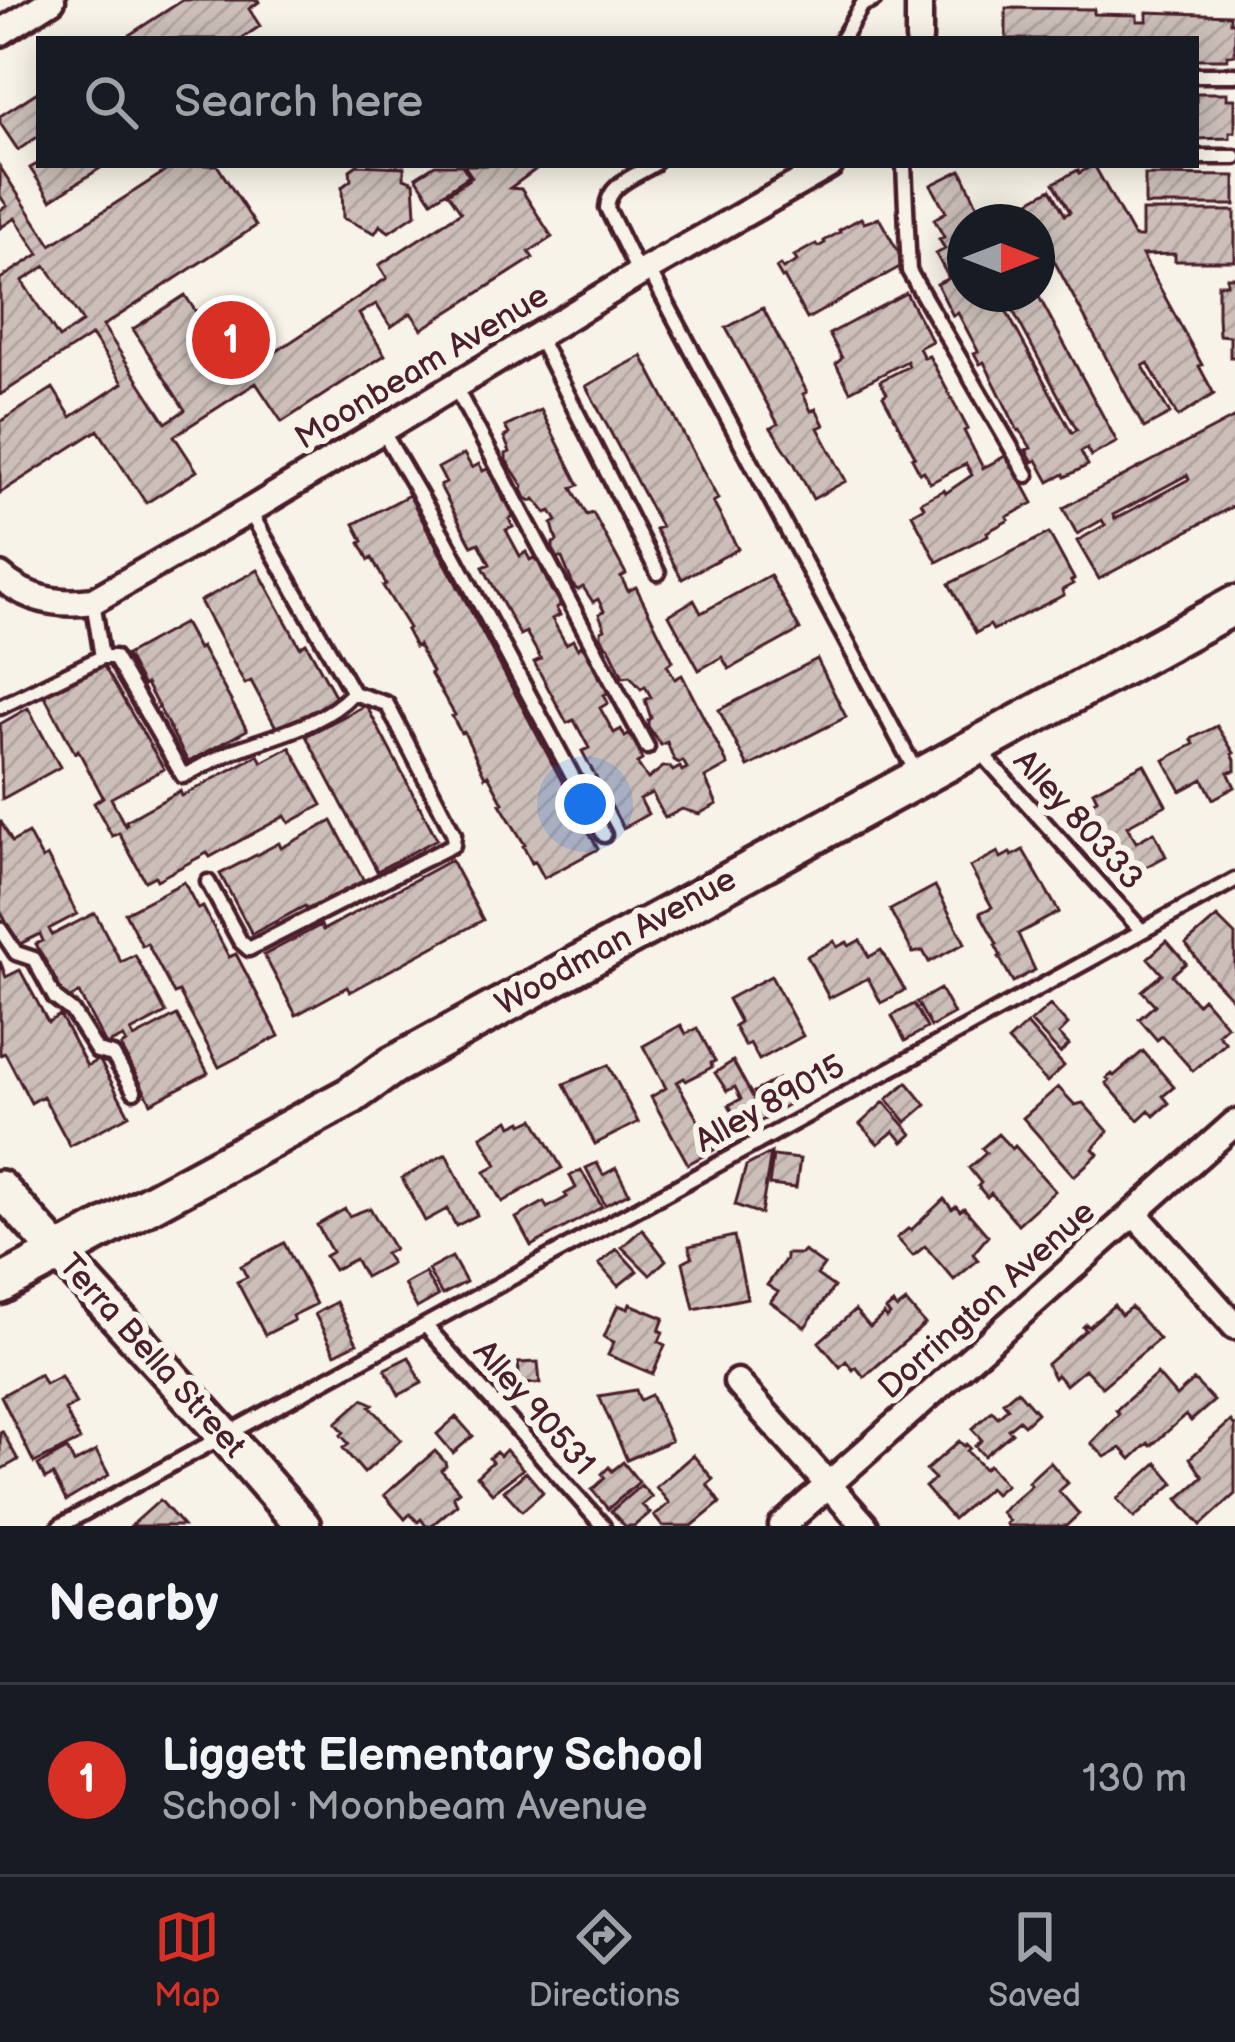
<!DOCTYPE html>
<meta charset="utf-8">
<style>
:root{--surface:#171b24;--page:#242831;--text:#f1f3f6;--muted:#9ea1a6;--line:#363941;--accent:#d93025}
body{margin:0;font-family:"Balsamiq Sans",sans-serif;background:var(--page);color:var(--text)}
.compass{position:absolute;left:947px;top:204px;width:108px;height:108px;border-radius:50%;background:var(--surface);box-shadow:0 6px 30px #0003;rotate:90deg}
.you{position:absolute;left:585px;top:804px;width:42px;height:42px;margin:-30px;border:9px solid #fff;border-radius:50%;background:#1a73e8;box-shadow:0 0 0 18px #1a73e833}
.badge{display:grid;place-items:center;width:78px;height:78px;border-radius:50%;background:var(--accent);color:#fff;font-size:39px;font-weight:700}
.pin{position:absolute;translate:-50% -50%;border:6px solid #fff;box-shadow:0 3px 12px #0006}
.list{margin:0;padding:0;list-style:none}
h2{display:flex;justify-content:space-between;align-items:center;height:156px;margin:0;padding:0 48px;font-size:51px}
h2 small{font-size:39px;font-weight:400;color:var(--muted)}
.list li{display:grid;grid-template-columns:78px 1fr auto;gap:36px;align-items:center;box-sizing:border-box;height:192px;padding:0 48px;border-top:3px solid var(--line)}
.list b{display:block;font-size:45px;white-space:nowrap}
.list p{margin:0;font-size:39px;white-space:nowrap;color:var(--muted)}
.list em{font-size:39px;font-style:normal;color:var(--muted)}
.icon{flex:none;width:66px;height:66px;fill:none;stroke:currentColor;stroke-width:2;stroke-linecap:round;stroke-linejoin:round}
.map{position:relative;flex:none;width:1235px;height:1526px;overflow:hidden}
.search{position:absolute;background:var(--surface);box-shadow:0 6px 30px #0003;left:36px;right:36px;top:36px;height:132px;display:flex;align-items:center;gap:30px;box-sizing:border-box;padding:0 42px;border-radius:0px;color:var(--muted);font-size:45px}
.sheet{height:348px;background:var(--surface)}
nav{display:flex;justify-content:space-around;align-items:center;box-sizing:border-box;height:168px;border-top:3px solid var(--line);background:var(--surface);font-size:33px;color:var(--muted)}
nav a{display:grid;justify-items:center;gap:6px}
nav .on{color:var(--accent)}
.map>svg:first-child{display:block}
.building{fill:url(#building-hatch);stroke:#4a1f2b;stroke-width:3;fill-rule:evenodd}
.lines{fill:none;stroke-linecap:round;stroke-linejoin:round}
.service-casing{stroke:#4a1f2b;stroke-width:21}
.minor-casing{stroke:#4a1f2b;stroke-width:33}
.secondary-casing{stroke:#4a1f2b;stroke-width:42}
.primary-casing{stroke:#4a1f2b;stroke-width:45}
.service{stroke:#f7f3e8;stroke-width:12}
.minor{stroke:#f7f3e8;stroke-width:24}
.secondary{stroke:#f7f3e8;stroke-width:33}
.primary{stroke:#f7f3e8;stroke-width:36}
.labels{text-anchor:middle;dominant-baseline:central;stroke-width:12;stroke-linejoin:round;paint-order:stroke}
.street-label{font-size:33px;fill:#4a1f2b;stroke:#f7f3e8}
</style>
<div class="map">
<svg width="1235" height="1526" viewBox="0 0 1235 1526">
<defs>
<pattern id="building-hatch" width="6" height="6" patternUnits="userSpaceOnUse" patternTransform="scale(3)"><rect width="6" height="6" fill="#ccbfb9"/><path d="M-1 1l2-2M0 6l6-6M5 7l2-2" fill="none" stroke="#b1a49f"/></pattern>
</defs>
<rect width="100%" height="100%" fill="#f7f3e8"/>
<filter id="ink" filterUnits="userSpaceOnUse"><feTurbulence type="fractalNoise" baseFrequency=".00833" numOctaves="2"/><feDisplacementMap in="SourceGraphic" scale="24" xChannelSelector="R" yChannelSelector="G"/><feConvolveMatrix kernelMatrix="1 2 1 2 8 2 1 2 1" color-interpolation-filters="sRGB"/></filter>
<g filter="url(#ink)">
<path class="building" d="M183,0H258L259,2L249,9L260,26L241,39H123Z
M1006,8L1094,9V14L1137,15V21H1147V12L1230,15V22H1235V55H1227V59H1196V39H1006Z
M39,91V136L18,150L0,123V116Z
M1196,93H1227V99H1235V132H1230V138L1196,139Z
M39,163V165H105L51,200L30,168Z
M175,165H217L256,226L103,326L166,423L185,410L133,329L185,295L238,377L387,278L379,265L461,212L448,193L472,177L464,165H542L510,188L521,189L552,237L529,252L533,258L422,329L411,313L391,327L376,304L359,314L385,355L282,422L256,383L174,436L197,471L146,503L98,430L0,493V422L53,388L71,417L123,383L92,335L0,395V279L39,254L15,218L0,228V210L7,206L0,196V167L51,245ZM46,266L83,322L59,338L22,281Z
M357,165L404,167V178L414,182L416,214L389,232L380,225L375,233L343,218L342,187L351,180L350,170Z
M435,165H462L469,176L432,201L416,177Z
M1094,165L1134,237H1142V211H1235V261H1175V254L1142,255L1202,365L1199,366L1214,394L1178,417L1148,363L1143,366L1170,414L1144,428L1038,231L1040,230L1037,222L1026,203L1051,189L1065,215L1070,212L1054,183L1078,170L1079,173Z
M961,170L985,222H965V294H997L1072,433L1077,430L1004,294L1037,293L1117,442L1091,456L1087,448L1081,452L1088,465L1065,477L1064,474L1049,482L1037,460L1033,462L1026,450L1031,448L1020,430L1018,431L984,362L980,364L974,353L978,351L958,313L953,316L937,284L949,278L936,254L945,249L939,239L944,237L934,219L946,212L931,185Z
M1145,175L1235,176V205H1145Z
M861,218L864,223L879,218L905,264L807,319L784,277L782,278L776,268L780,265L783,269L797,261L794,256L816,244L818,247L825,243L824,241L840,232L839,230Z
M1227,277H1235V357H1230V336L1219,335L1218,316V284H1227Z
M906,293L932,341L919,348L924,358L929,356L968,429L964,431L983,468L1007,455L1033,503L1007,517L1009,520L987,532L988,535L937,562L912,514L924,507L921,502L944,490L946,493L972,475L966,464L930,483L924,471L920,473L912,458L915,456L883,396L887,393L880,381L909,366L907,361L850,391L836,364L842,358L829,334Z
M763,308L807,392L803,394L811,411L816,409L824,425L818,428L846,481L813,499L794,463L771,428L778,424L726,328Z
M642,356L718,499L713,502L738,549L682,579L655,529L661,527L586,386Z
M541,410L579,485L572,488L587,515L593,513L626,574L621,577L628,591L636,587L673,661L667,665L675,679L682,675L728,765L705,778L717,804L699,814L682,809L665,818L652,793L640,799L648,814L623,828L582,751L589,748L574,720L567,723L534,662L541,659L526,632L520,635L483,567L490,564L479,543L472,546L440,486L446,483L438,468L464,454L472,468L479,464L483,471L487,469L492,473L504,501L508,502L512,511L513,516L509,519L513,527L506,530L520,556L526,552L530,560L534,558L539,563L551,590L559,598L560,606L556,608L560,615L552,619L566,644L573,640L578,649L581,646L587,650L599,679H603L607,687V693L604,695L608,703L600,708L614,733L621,729L625,737L628,735L634,738L642,760L637,763L648,779L663,767H670L673,771L680,767L682,771L687,768L683,761L679,763L674,760L667,742L661,745L648,726V720L651,718L645,700L651,697L645,686L641,689L630,676L623,677L609,647L606,646L601,636V631L605,629L599,614L604,611L598,599L593,602L583,587L578,590L574,587L562,558H558L553,549V543L557,541L552,524L557,521L551,511L546,513L535,499L531,501L526,498L522,489L523,486L506,460V454L510,452L504,437L509,434L505,427Z
M1235,417V505L1099,579L1077,541L1105,525L1102,520L1077,534L1063,508ZM1187,475L1189,479L1115,519L1113,515Z
M409,495L598,849L544,878L535,861L532,863L523,846L525,845L500,804L503,803L488,775L485,777L464,732L461,733L452,716L455,715L430,673L432,672L418,645L415,647L406,630L409,628L383,586L386,584L372,558L369,560L360,543L363,541L354,524Z
M1049,533L1074,579L1071,581L1073,584L1062,590L1064,595L993,630L990,625L976,633L949,584Z
M258,570L300,647L306,643L337,699L278,731L251,681L245,684L200,601Z
M770,575L800,630L729,669L722,657L699,670L669,615L694,600L701,613Z
M184,623L198,649L201,647L247,730L188,762L146,684L143,686L126,655Z
M817,659L846,717L748,767L719,710Z
M102,663L164,769L111,798L125,826L127,824L126,821L180,791L182,796L258,755L262,762L290,747L322,805L289,823L285,816L210,857L207,853L157,880L155,876L145,881L119,833L112,836L94,803L103,797L78,750L75,753L44,695Z
M366,705L437,839L377,871L306,736Z
M28,708L60,767L2,799L0,724Z
M1217,726L1234,753L1232,754L1235,760V771L1228,772L1235,787L1213,799L1203,779L1181,791L1164,760L1194,744L1191,739Z
M1144,764L1166,805L1127,826L1136,842L1154,832L1166,856L1129,876L1118,855L1107,861L1079,809L1097,799L1093,791Z
M0,820L12,842L28,833L42,859L47,856L77,914L49,929L52,935L95,913L121,962L135,955L166,1013L131,1032L134,1038L177,1015L208,1073L151,1103L121,1046L126,1043L123,1037L106,1045L79,993L66,1000L36,944L43,941L40,934L18,945L0,910Z
M332,821L364,881L308,911L305,906L252,934L220,874L279,843L281,848Z
M1023,850L1059,912L1018,934L1035,970L1013,982L999,957L1001,956L995,945L997,944L980,913L992,907L970,867L998,852L1001,858L1010,853L1012,856Z
M451,860L483,920L350,992L347,987L296,1015L264,955L321,925L323,930Z
M184,882L198,909L203,907L229,957L236,954L279,1036L219,1067L179,992L174,994L147,943L142,946L125,913Z
M935,886L965,943L929,962L923,951L913,953L890,910Z
M1217,917L1235,935V1002L1205,970L1186,944Z
M860,940L869,957L881,950L905,990L881,1003L868,978L829,998L807,956L834,941L837,947L847,942L849,946Z
M1167,941L1186,963L1172,975L1197,1004L1203,998L1227,1026L1218,1034L1226,1043L1193,1071L1162,1036L1157,1040L1139,1019L1155,1005L1142,991L1162,974L1148,958Z
M0,961L6,977L20,970L48,1022L60,1015L87,1066L99,1059L129,1115L70,1146L43,1096L31,1103L5,1053L0,1055Z
M771,976L803,1036L759,1060L750,1043L745,1046L734,1026L740,1022L728,999Z
M940,989L954,1014L931,1027L917,1002Z
M914,1004L927,1028L905,1041L892,1016Z
M1050,1005L1068,1025L1059,1034L1069,1045L1060,1053L1031,1022Z
M1027,1024L1064,1066L1047,1082L1008,1041Z
M681,1025L686,1034L697,1028L715,1061L711,1063L712,1067L686,1081L684,1078L677,1082L714,1150L688,1164L651,1097L666,1088L643,1046Z
M1143,1051L1174,1087L1163,1096L1169,1103L1154,1116L1149,1110L1138,1120L1106,1083L1109,1080L1107,1078L1112,1074L1114,1076Z
M733,1061L765,1119L742,1130L729,1105L741,1099L735,1087L727,1091L715,1073Z
M608,1065L638,1122L595,1144L564,1084Z
M778,1079L791,1103L768,1116L754,1092Z
M907,1082L926,1105L906,1122L887,1099Z
M1058,1087L1075,1105L1083,1103L1108,1131L1093,1149L1098,1154L1074,1176L1023,1118Z
M884,1102L912,1134L903,1142L894,1131L878,1144L860,1124Z
M534,1119L562,1168L502,1202L485,1172L497,1165L481,1136L509,1120L512,1126L522,1121L523,1124Z
M998,1134L1012,1149L1015,1146L1055,1191L1018,1224L991,1193L987,1197L978,1186L981,1183L969,1168L986,1153L982,1148Z
M771,1153L761,1214L735,1205L746,1166Z
M446,1154L477,1215L456,1226L447,1209L425,1221L402,1178Z
M773,1156L800,1159L796,1188L769,1185Z
M597,1163L603,1175L616,1168L629,1193L605,1205L586,1168Z
M581,1170L602,1207L531,1246L516,1218L544,1202L547,1208L567,1197L565,1194L576,1188L570,1176Z
M944,1199L952,1209L956,1206L960,1211L964,1208L988,1236L973,1254L978,1260L954,1280L925,1246L913,1256L897,1238L909,1228L911,1230Z
M370,1208L394,1249L385,1254L391,1263L365,1277L355,1259L334,1270L325,1256L332,1252L317,1225L345,1209L349,1216Z
M642,1229L666,1260L650,1275L622,1247Z
M734,1236L747,1298L694,1309L683,1262L692,1257L689,1246Z
M284,1243L316,1304L292,1316L294,1320L265,1335L237,1282L247,1277L241,1266Z
M617,1249L637,1271L618,1286L599,1264Z
M804,1251L824,1265L817,1275L834,1287L805,1327L770,1302L778,1292L767,1285L786,1259V1254H801Z
M452,1257L466,1282L442,1295L428,1270Z
M425,1273L438,1296L417,1308L404,1284Z
M336,1302L357,1343L335,1354L315,1314Z
M906,1302L925,1324L864,1377L856,1367L853,1370L846,1361L840,1367L819,1342L855,1310L870,1327L884,1314L887,1318L890,1315L886,1310L893,1304L897,1309Z
M630,1304L664,1318L659,1331L663,1332L659,1342L665,1345L653,1374L608,1355L614,1342L604,1337L618,1305L628,1309Z
M1114,1305L1121,1315L1131,1307L1159,1339L1102,1387L1085,1369L1066,1385L1057,1375L1054,1378L1047,1364L1086,1330L1083,1327L1086,1324L1089,1327Z
M409,1357L422,1383L399,1395L385,1369Z
M538,1362L540,1383L520,1384L518,1363Z
M40,1374L45,1384L61,1376L76,1404L65,1410L80,1440L34,1463L1,1396Z
M1157,1374L1176,1396L1194,1380L1214,1401L1191,1421L1186,1415L1151,1446L1148,1443L1131,1459L1121,1448L1105,1457L1091,1443L1119,1414L1116,1410Z
M636,1390L640,1400L651,1395L671,1441L627,1460L599,1396Z
M1017,1390L1037,1413L1024,1425L1019,1420L1008,1429L1012,1433L984,1456L975,1446L982,1440L972,1429L992,1411L998,1417L1008,1408L1003,1402Z
M363,1399L373,1404L370,1406L401,1440L364,1473L343,1448L349,1444L341,1435L344,1432L336,1423Z
M456,1417L473,1436L453,1453L437,1434Z
M1231,1421L1235,1426V1494L1201,1525L1178,1499L1203,1477L1190,1458Z
M2,1431L18,1460L0,1470V1432Z
M959,1441L964,1446L966,1444L970,1448L967,1451L984,1469L989,1465L1006,1485L995,1494L989,1488L953,1519L925,1487L935,1479L926,1470Z
M67,1449L74,1463L96,1451L109,1475L66,1501L53,1475L45,1479L38,1465Z
M506,1450L523,1469L492,1493L477,1476L492,1462L489,1458L496,1452L500,1456Z
M435,1451L445,1462L446,1466L441,1470L459,1491L453,1496L457,1504L431,1526H426L421,1519L418,1522L410,1514L405,1519L384,1495Z
M693,1455L713,1479L707,1484L720,1503L692,1526H662L654,1516L669,1503L656,1487Z
M623,1462L639,1482L608,1509L592,1490L605,1478L602,1474L609,1467L612,1471Z
M1050,1462L1068,1483L1059,1491L1079,1514L1066,1526H1007L1006,1524L1009,1521L1001,1512L1025,1491L1031,1485L1028,1482Z
M1157,1463L1174,1483L1134,1518L1117,1499Z
M526,1472L543,1492L522,1511L504,1491Z
M641,1485L652,1497L642,1505L650,1513L634,1526H625L611,1511Z
M160,1500L183,1526H131Z"/>
<g class="lines">
<g class="service-casing">
<path id="service" d="M842,39L862,5L874,0
M1196,75H1235
M1196,157H1235
M904,165L909,271L1027,475
M649,270L916,772
M639,274L607,208C608,184 635,176 653,165
M538,336L658,573
M455,387L647,747
M382,430L444,537L604,835
M93,601L102,657H114L183,776C203,766 223,754 244,747C281,734 325,723 353,693
M0,707L102,657
M977,748L1141,930
M208,882L240,941L249,949L453,845L454,834L387,704L353,693L250,512
M0,929L16,953L34,959L55,998L72,1011L97,1051L113,1055L134,1091
M425,1325L603,1526
M60,1526L1235,880"/>
</g>
<g class="minor-casing">
<path id="minor" d="M919,0V39
M0,33L52,0
M0,576C27,600 58,606 93,601L249,511L639,274L830,165
M1134,1213L1235,1326
M737,1382L865,1526
M782,1526L1235,1123"/>
</g>
<g class="secondary-casing">
<path id="secondary" d="M0,1188L226,1437L303,1526"/>
</g>
<g class="primary-casing">
<path id="primary" d="M0,1285L350,1096L392,1066L1235,605"/>
</g>
<use href="#service" class="service"/>
<use href="#minor" class="minor"/>
<use href="#secondary" class="secondary"/>
<use href="#primary" class="primary"/>
</g>
</g>
<g class="labels">
<g class="street-label">
<text transform="translate(422 367) rotate(-31)">Moonbeam Avenue</text>
<text transform="translate(1078 820) rotate(48)">Alley 80333</text>
<text transform="translate(616 942) rotate(-29)">Woodman Avenue</text>
<text transform="translate(770 1104) rotate(-29)">Alley 89015</text>
<text transform="translate(987 1300) rotate(-42)">Dorrington Avenue</text>
<text transform="translate(152 1356) rotate(48)">Terra Bella Street</text>
<text transform="translate(534 1408) rotate(49)">Alley 90531</text>
</g>
</g>
</svg>
<svg class="compass" viewBox="-18 -18 36 36"><path d="M0-13l5 13h-10z" fill="#e53935"/><path d="M0 13l5-13h-10z" fill="#9ea1a6"/></svg>
<div class="you"></div>
<div class="pin badge" style="left:231px;top:340px">1</div>
<div class="search"><svg class="icon" aria-label="search" viewBox="0 0 24 24"><circle cx="10" cy="10" r="6"/><path d="M15 15l6 6"/></svg>Search here</div>
</div>
<section class="sheet">
<h2>Nearby<small></small></h2>
<ul class="list">
<li><span class="badge">1</span><div><b>Liggett Elementary School</b><p>School · Moonbeam Avenue</p></div><em>130 m</em></li>
</ul>
</section>
<nav>
<a class="on"><svg class="icon" aria-label="map" viewBox="0 0 24 24"><path d="M3 6l6-2 6 2 6-2v14l-6 2-6-2-6 2zM9 4v14M15 6v14"/></svg>Map</a>
<a><svg class="icon" aria-label="directions" viewBox="0 0 24 24"><path d="M12 3l9 9-9 9-9-9zM9 14v-3h6M13 9l2 2-2 2"/></svg>Directions</a>
<a><svg class="icon" aria-label="saved" viewBox="0 0 24 24"><path d="M7 4h10v16l-5-4-5 4z"/></svg>Saved</a>
</nav>
